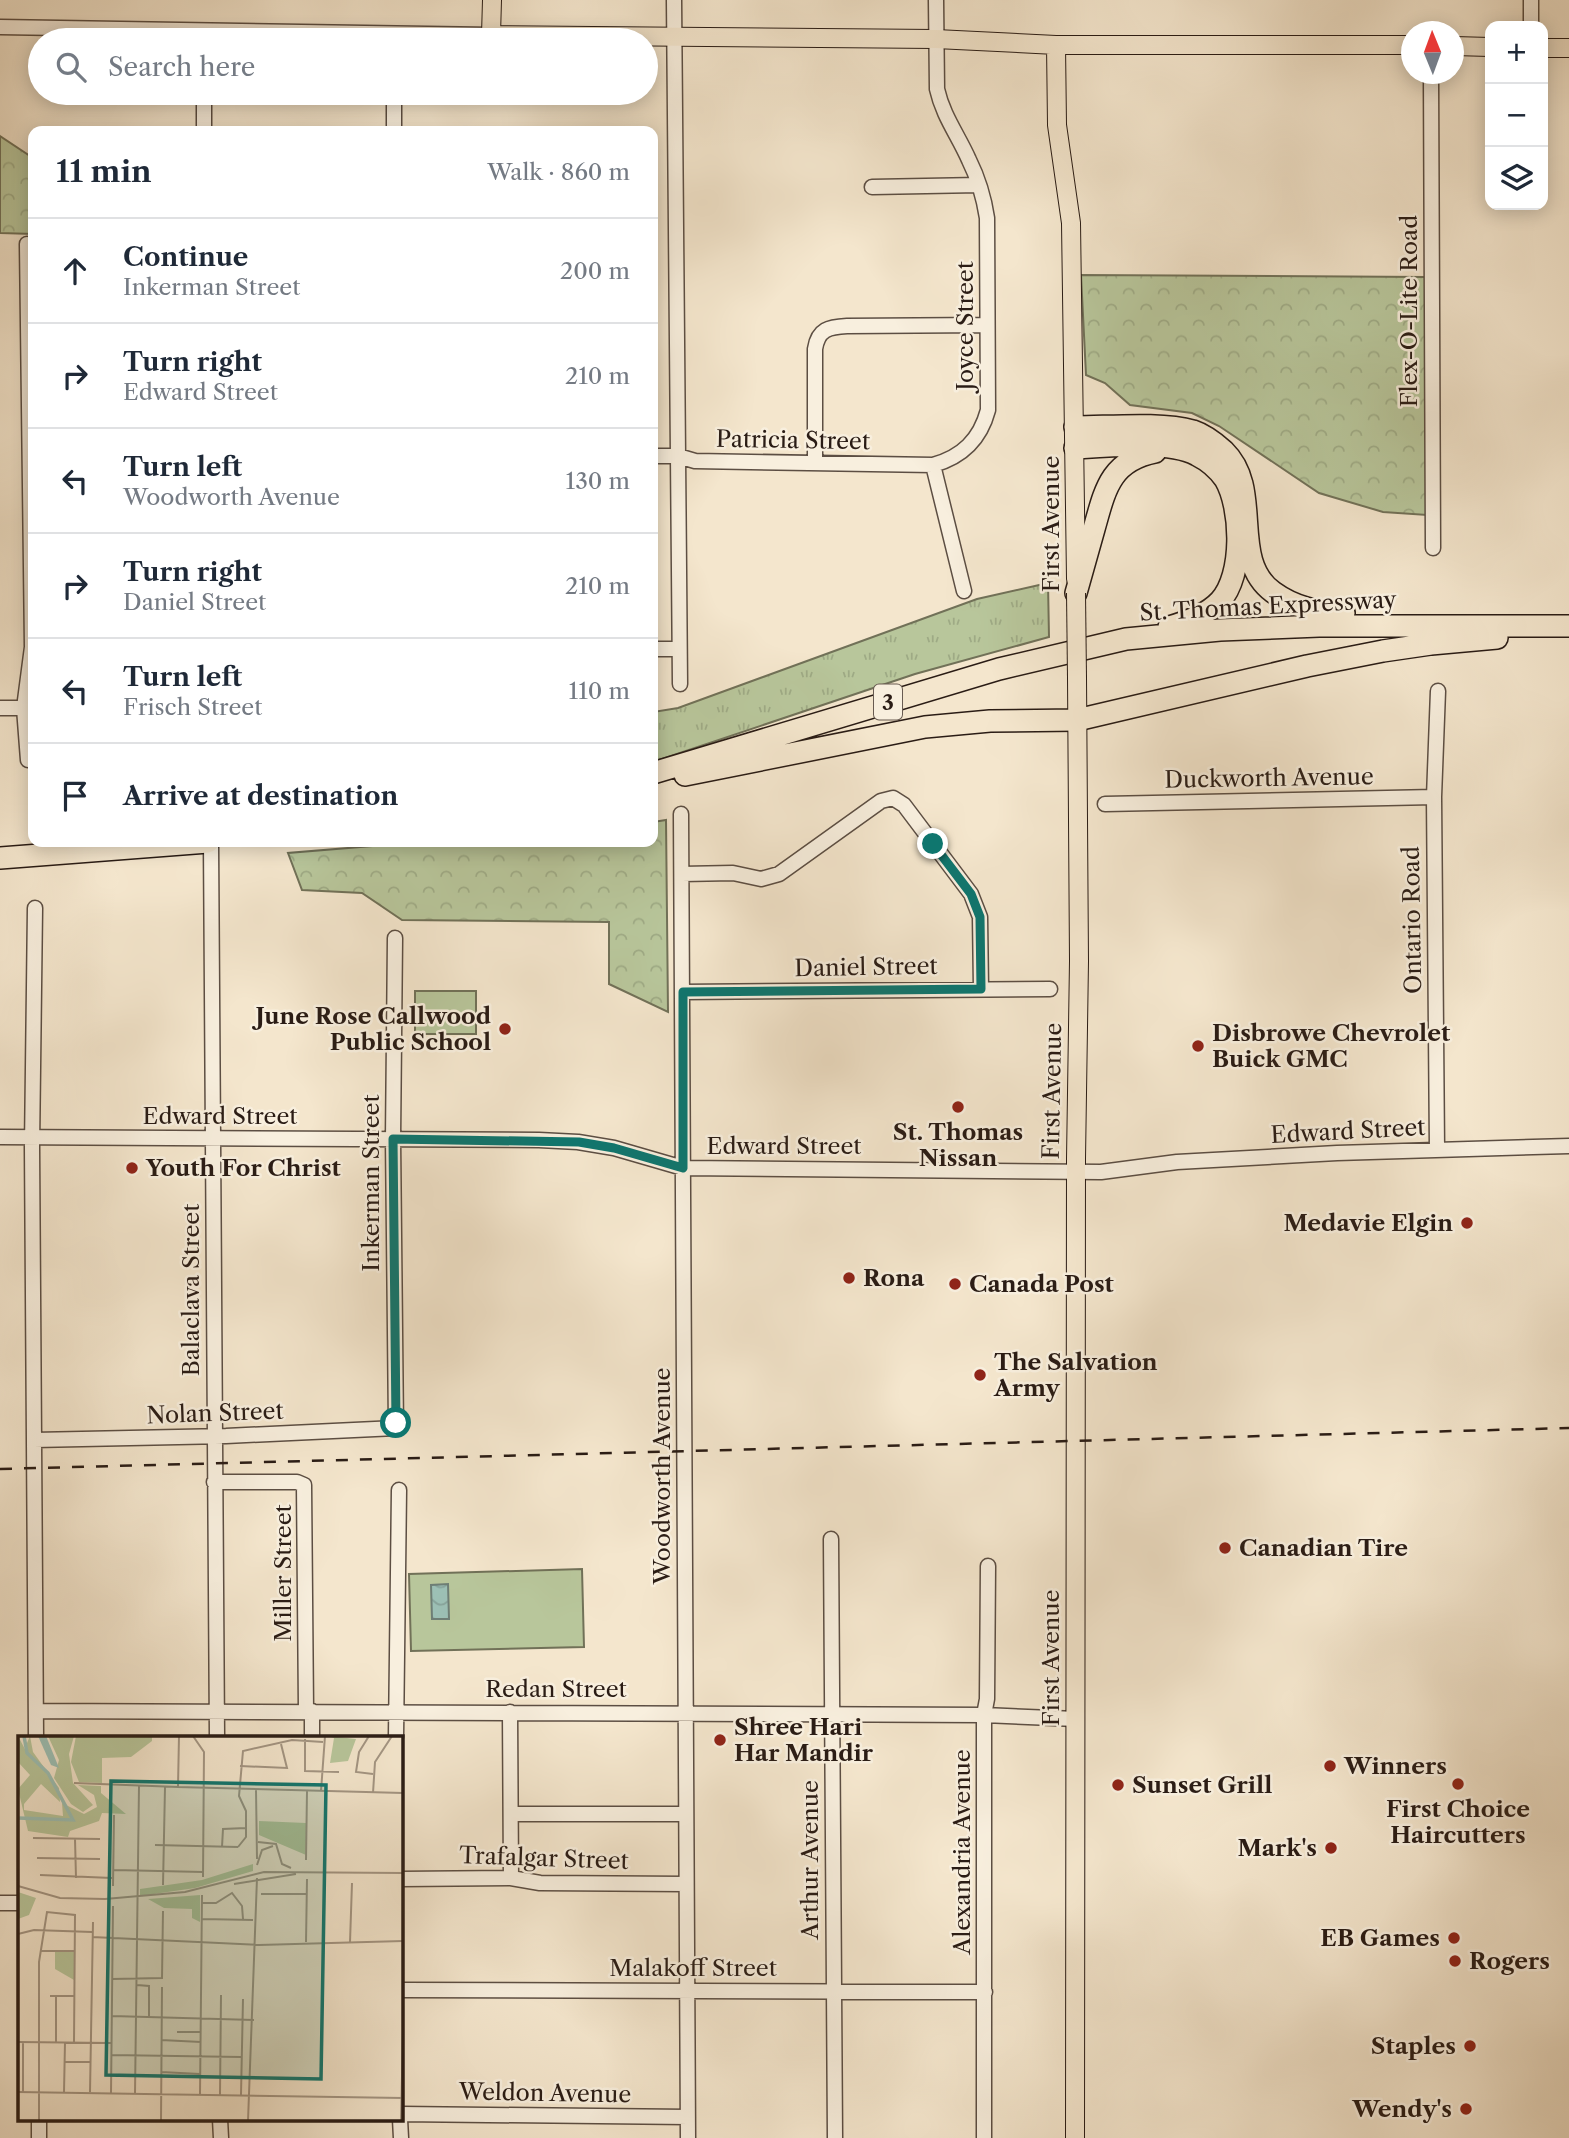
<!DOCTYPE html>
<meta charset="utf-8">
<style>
:root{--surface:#fff;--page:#f2f2f3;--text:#1f2937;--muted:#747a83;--line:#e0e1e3}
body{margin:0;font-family:"Libre Caslon Text",serif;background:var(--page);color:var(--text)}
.controls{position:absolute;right:21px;top:21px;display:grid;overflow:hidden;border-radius:14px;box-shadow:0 4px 18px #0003}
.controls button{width:63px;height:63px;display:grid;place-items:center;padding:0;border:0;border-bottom:2px solid var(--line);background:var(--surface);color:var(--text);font:35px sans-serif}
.compass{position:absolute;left:1401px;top:21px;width:63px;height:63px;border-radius:50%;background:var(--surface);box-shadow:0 4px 18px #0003;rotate:359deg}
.stop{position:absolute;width:21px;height:21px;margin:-16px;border:5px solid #0f766e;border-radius:50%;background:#fff}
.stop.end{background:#0f766e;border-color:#fff;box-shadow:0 2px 7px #0008}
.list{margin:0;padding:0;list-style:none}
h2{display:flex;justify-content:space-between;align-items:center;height:91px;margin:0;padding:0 28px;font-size:30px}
h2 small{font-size:23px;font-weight:400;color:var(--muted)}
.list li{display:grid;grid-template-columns:46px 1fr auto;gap:21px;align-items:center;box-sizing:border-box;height:105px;padding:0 28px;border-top:2px solid var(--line)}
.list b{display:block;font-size:26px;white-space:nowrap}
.list p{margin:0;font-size:23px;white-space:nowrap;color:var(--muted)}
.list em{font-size:23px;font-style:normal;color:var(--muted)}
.icon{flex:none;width:38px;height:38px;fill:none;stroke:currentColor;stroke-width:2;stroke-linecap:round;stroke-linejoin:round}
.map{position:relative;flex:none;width:1569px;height:2138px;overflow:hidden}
.search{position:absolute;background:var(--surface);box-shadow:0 4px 18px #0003;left:28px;top:28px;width:630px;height:77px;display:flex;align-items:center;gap:18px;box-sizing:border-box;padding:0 24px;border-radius:38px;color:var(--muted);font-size:26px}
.panel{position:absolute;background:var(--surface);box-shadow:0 4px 18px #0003;left:28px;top:126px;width:630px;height:721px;border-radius:14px}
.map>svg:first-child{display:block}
.grass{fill:url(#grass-tufts);stroke:#717158;stroke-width:2}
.forest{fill:url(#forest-crowns);stroke:#717158;stroke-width:2}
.park{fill:#b8c69b;stroke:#717158;stroke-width:2}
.water{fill:url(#water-waves);stroke:#6e7e75;stroke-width:2}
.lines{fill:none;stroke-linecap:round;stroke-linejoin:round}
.minor-casing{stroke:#5c4e43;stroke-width:17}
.major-casing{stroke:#2a1c15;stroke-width:20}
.highway-casing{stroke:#2a1c15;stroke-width:24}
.minor{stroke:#f8efde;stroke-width:14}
.major{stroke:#f4e6cd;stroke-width:18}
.highway{stroke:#f4e6cd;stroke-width:21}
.rail{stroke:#2a1c15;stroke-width:2.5;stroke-dasharray:12 12;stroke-linecap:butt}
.major-bridge-casing{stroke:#2a1c15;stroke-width:20;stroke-linecap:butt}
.major-bridge{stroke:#f4e6cd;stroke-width:18}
.route{stroke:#0f766e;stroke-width:9}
.poi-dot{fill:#8f2418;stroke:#f8efde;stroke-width:2.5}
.labels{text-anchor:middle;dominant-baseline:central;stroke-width:5;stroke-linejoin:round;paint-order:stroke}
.shield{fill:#f8efde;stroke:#685b51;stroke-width:2}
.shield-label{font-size:21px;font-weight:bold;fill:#2a1c15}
.street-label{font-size:23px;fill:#2a1c15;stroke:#f8efde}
.poi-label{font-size:23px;font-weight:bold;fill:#2a1c15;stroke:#f8efde;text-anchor:start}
.inset-river{fill:none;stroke:#9cc0b5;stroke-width:3.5}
.inset-road{fill:none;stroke:#a39583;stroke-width:2}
.view{fill:#0f766e;fill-opacity:0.15;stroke:#0f766e;stroke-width:3.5}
.inset-edge{fill:none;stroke:#2a1c15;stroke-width:3.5}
</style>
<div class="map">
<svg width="1569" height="2138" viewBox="0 0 1569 2138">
<defs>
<pattern id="grass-tufts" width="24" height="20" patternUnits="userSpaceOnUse" patternTransform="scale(1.75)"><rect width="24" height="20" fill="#b8c69b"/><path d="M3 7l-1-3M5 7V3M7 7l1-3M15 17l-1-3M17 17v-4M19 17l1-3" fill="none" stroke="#9eaa85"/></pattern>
<pattern id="forest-crowns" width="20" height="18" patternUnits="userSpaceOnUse" patternTransform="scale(1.75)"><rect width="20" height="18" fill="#b8c69b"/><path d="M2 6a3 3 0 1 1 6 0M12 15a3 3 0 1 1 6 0" fill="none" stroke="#9eaa85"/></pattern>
<pattern id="water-waves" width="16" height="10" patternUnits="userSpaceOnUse" patternTransform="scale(1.75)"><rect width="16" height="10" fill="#9cc0b5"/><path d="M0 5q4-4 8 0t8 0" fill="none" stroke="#87a49b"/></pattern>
</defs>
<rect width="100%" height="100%" fill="#f4e6cd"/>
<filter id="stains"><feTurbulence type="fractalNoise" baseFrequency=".00286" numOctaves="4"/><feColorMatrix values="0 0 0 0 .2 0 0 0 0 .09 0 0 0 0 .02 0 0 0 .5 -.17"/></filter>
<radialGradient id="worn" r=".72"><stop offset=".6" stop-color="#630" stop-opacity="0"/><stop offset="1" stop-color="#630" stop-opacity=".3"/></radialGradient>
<path class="grass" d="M1048,583L1049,637L915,674L653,762V712L678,708L977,599Z"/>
<path class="forest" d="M0,136L33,158V234L0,233Z
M1081,275L1425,277L1427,515L1383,512L1319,493L1219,426L1192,413L1130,405L1105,383L1086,375Z
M666,820L668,1012L609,984V922L402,920L362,893L302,890L288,853L421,842H653V822Z"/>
<path class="park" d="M415,991H476V1034H415Z
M582,1569L584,1647L411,1651L409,1574Z"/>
<path class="water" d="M448,1584L449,1619H432L431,1585Z"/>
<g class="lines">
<g class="minor-casing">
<path id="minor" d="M674,0L680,684
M1531,0V26
M0,27L491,35
M1431,74L1433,548
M204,93V131
M394,93V131
M872,187L979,185
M27,244L32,647L24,708L28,760
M653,456H678L695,461L933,465C962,457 980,440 988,410L987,218C984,198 978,178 969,160C958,135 943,116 937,89L936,0
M815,463V349C818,329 829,327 847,326L987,325
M933,465L964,591
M653,649H679
M0,708H24
M1105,804L1434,797
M681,814L688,2138
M211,842L217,1737
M682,874L733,873L761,879L779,874L881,801L893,798L904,805L971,894L980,917L981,989
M35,908L32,1147L36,1737
M683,992L1050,989
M0,1137L539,1140L578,1142L614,1148L683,1168L1101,1172L1177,1162L1337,1153L1569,1146
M1437,1149L1434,797L1438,691
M34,1440L226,1436L396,1428L393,1139L395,938
M214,1482H297L304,1485L306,1710
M831,1539L835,2138
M36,1711L984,1715L1076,1719
M510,1712L511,1878
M312,1737V1711
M396,1737L399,1490
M511,1814H686
M401,1879L511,1878L540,1883L686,1884
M0,1903H19
M401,1990L985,1992
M401,2114L688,2117
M39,2119V2138
M220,2119L221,2138
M400,2119L401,2138
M984,2138V1715L987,1699L988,1566"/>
</g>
<g class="major-casing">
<path id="major" d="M492,0L491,35L936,39L1056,45H1412
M1056,45L1057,125L1071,223L1076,579
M1454,46L1490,47
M1543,48H1569
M1075,2138L1076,1159L1079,961L1077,678"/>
</g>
<g class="highway-casing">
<path id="highway" d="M1075,427C1109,427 1161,422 1193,431C1205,435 1215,443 1224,451C1264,490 1228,559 1273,592C1295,608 1317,612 1344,613
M1075,448C1106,446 1171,440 1197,455C1207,460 1218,469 1225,479C1242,508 1244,575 1220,601C1207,615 1187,622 1169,627
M1076,593C1082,572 1088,550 1094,529C1105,490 1110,461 1155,452
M653,773L999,669L1126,639L1220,630L1319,626H1569
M685,775L925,727L990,721L1077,720L1307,666L1383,651L1431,644L1497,638
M0,858L208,842"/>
</g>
<use href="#minor" class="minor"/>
<use href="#major" class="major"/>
<use href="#highway" class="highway"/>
<path class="rail" d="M0,1469L1569,1428"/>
<g class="major-bridge-casing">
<path id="major-bridge" d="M1076,593L1077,678"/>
</g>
<use href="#major-bridge" class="major-bridge"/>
</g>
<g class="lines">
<path class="route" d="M396,1423L393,1139L579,1142L614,1148L683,1168V992L981,989L980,917L971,894L933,844"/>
</g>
<g class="poi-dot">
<circle cx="505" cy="1029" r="7"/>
<circle cx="1198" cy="1046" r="7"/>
<circle cx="958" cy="1107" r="7"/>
<circle cx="132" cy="1168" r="7"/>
<circle cx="1467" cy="1223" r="7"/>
<circle cx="849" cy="1278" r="7"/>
<circle cx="955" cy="1284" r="7"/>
<circle cx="980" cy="1375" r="7"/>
<circle cx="1225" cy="1548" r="7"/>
<circle cx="720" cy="1740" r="7"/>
<circle cx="1330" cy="1766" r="7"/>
<circle cx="1458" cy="1784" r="7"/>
<circle cx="1118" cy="1785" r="7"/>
<circle cx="1331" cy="1848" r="7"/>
<circle cx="1454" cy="1938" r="7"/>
<circle cx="1455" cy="1961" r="7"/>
<circle cx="1470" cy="2046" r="7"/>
<circle cx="1466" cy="2109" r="7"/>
</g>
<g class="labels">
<rect class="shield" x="874" y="684.5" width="28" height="35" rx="5"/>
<g class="shield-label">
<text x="888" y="702">3</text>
</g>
<g class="street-label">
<text transform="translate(1409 311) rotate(-90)">Flex-O-Lite Road</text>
<text transform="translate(965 326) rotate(-90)">Joyce Street</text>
<text transform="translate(793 440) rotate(1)">Patricia Street</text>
<text transform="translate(1051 524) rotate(-90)">First Avenue</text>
<text transform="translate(1268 606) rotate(-3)">St. Thomas Expressway</text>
<text transform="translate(1269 778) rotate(-1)">Duckworth Avenue</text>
<text transform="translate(1412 920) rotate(-91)">Ontario Road</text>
<text transform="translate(866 967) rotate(-1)">Daniel Street</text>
<text transform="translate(1052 1091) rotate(-89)">First Avenue</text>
<text x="220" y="1116">Edward Street</text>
<text transform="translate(1348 1131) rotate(-3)">Edward Street</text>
<text x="784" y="1146">Edward Street</text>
<text transform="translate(371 1183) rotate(-90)">Inkerman Street</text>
<text transform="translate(191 1290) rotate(-90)">Balaclava Street</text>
<text transform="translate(215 1413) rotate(-2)">Nolan Street</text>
<text transform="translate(662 1476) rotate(-90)">Woodworth Avenue</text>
<text transform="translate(283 1573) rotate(-90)">Miller Street</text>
<text transform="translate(1051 1658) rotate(-90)">First Avenue</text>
<text x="556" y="1689">Redan Street</text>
<text transform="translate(962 1852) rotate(-90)">Alexandria Avenue</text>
<text transform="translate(544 1858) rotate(2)">Trafalgar Street</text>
<text transform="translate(810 1860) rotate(-90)">Arthur Avenue</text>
<text x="693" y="1968">Malakoff Street</text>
<text transform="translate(545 2093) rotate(1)">Weldon Avenue</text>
</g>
<g class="poi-label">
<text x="491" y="1016" text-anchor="end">June Rose Callwood<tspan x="491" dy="26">Public School</tspan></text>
<text x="1212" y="1033">Disbrowe Chevrolet<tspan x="1212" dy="26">Buick GMC</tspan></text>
<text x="958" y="1132" text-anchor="middle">St. Thomas<tspan x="958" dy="26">Nissan</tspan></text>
<text x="146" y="1168">Youth For Christ</text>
<text x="1453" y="1223" text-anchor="end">Medavie Elgin</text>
<text x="863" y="1278">Rona</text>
<text x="969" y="1284">Canada Post</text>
<text x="994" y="1362">The Salvation<tspan x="994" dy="26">Army</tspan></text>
<text x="1239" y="1548">Canadian Tire</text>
<text x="734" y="1727">Shree Hari<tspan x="734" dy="26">Har Mandir</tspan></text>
<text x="1344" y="1766">Winners</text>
<text x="1132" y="1785">Sunset Grill</text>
<text x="1458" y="1809" text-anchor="middle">First Choice<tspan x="1458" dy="26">Haircutters</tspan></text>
<text x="1317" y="1848" text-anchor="end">Mark's</text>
<text x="1440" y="1938" text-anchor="end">EB Games</text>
<text x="1469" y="1961">Rogers</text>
<text x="1456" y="2046" text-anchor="end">Staples</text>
<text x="1452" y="2109" text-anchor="end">Wendy's</text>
</g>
</g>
<g transform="translate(18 1736)">
<rect width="385" height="385" fill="#f4e6cd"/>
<path d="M235,128V135L177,152L122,160V153L184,144Z" fill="#b8c69b"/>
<path d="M0,0L9,17V7L12,0L15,16L41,52L42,66L23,48L6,68V74L45,80L44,67L66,78L79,71L76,59L60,49L83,50V57L108,78L84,77L81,85L52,95L50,101L10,95L0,53L12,39L0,26ZM58,0H134V5L113,21L84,22V47L61,46L53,26ZM241,85L288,87V119L241,99ZM0,156L18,162L11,179L0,183ZM182,159V186L174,182V173L146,172L130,163Z" fill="#b8c69b"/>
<path d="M30,0H56L51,18L55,47L75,69L65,76L53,68L36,42L41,24ZM310,0L338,3L330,25L312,27L316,2ZM37,216H56V244L37,233Z" fill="#b8c69b"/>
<path d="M20,0H28L41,32L33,29Z" fill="#9cc0b5"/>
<path class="inset-river" d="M0,82L55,84L30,37L9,17L6,0"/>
<path class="inset-road" d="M161,0L160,51L385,57M175,0L186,16L185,141M351,0L341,16L338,36L355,38M287,3V35L321,36M222,30L269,32L263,8M56,47L160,51M238,54L239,123M303,55L307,0M355,57L357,26L374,0M15,102L82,103M57,103L58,142M240,106L258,108L264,128L273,132M137,109L220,111M204,111L205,93L228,92M220,111L228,101V75L221,60L225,15L274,4L305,6M19,122L82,123M288,124L289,55M239,129L244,114L255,110M96,134L185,136M22,139L94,142M216,148L278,138M145,149L147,51M0,150L42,162L87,163L167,156L246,136L385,137M95,150L96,79M243,158H288M184,167H198L214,157L224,170L225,183M184,183L235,184M0,198L16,194L74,196M74,201L241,209L385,205M288,206L289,143M332,206L334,147M22,215H57M94,243L144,242L145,175M119,249L131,250V281M32,260H57M94,280L236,284M159,296H183M143,304L183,306M0,306L93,307M38,306V260M93,319L223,321M47,326H73M143,336L182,338M0,356L385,362M5,356V306M46,356L47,306M72,356L75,186M93,357L95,170M117,357L121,50M182,359L184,159M202,359L203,259M223,359L225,263M21,385V226L29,176L57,179L56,306M143,385L144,251M230,385L239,142M383,385L385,296"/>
<path class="view" d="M93,45L308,49L303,343L88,339Z"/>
<rect width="385" height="385" class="inset-edge"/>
</g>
<rect width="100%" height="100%" filter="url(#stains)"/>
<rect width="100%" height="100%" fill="url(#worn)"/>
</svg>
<div class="controls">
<button>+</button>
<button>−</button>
<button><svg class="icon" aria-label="layers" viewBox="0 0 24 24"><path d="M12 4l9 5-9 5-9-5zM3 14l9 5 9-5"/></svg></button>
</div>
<svg class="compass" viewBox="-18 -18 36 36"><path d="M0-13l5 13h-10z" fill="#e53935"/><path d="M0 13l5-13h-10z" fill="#747a83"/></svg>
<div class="stop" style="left:396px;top:1423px"></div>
<div class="stop end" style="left:933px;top:844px"></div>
<div class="search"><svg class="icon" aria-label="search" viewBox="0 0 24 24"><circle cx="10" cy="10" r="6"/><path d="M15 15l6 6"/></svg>Search here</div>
<section class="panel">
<h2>11 min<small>Walk · 860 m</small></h2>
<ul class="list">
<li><svg class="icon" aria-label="ahead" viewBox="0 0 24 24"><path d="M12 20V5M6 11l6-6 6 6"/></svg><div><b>Continue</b><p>Inkerman Street</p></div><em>200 m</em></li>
<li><svg class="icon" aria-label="right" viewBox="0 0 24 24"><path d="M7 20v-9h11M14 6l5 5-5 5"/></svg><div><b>Turn right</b><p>Edward Street</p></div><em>210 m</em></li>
<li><svg class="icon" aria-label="left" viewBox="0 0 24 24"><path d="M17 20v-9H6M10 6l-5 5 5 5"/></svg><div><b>Turn left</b><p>Woodworth Avenue</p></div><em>130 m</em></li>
<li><svg class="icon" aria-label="right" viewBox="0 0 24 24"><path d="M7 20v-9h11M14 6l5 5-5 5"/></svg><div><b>Turn right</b><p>Daniel Street</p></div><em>210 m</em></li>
<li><svg class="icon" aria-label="left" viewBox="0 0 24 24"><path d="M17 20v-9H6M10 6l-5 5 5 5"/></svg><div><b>Turn left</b><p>Frisch Street</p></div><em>110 m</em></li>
<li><svg class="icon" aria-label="arrive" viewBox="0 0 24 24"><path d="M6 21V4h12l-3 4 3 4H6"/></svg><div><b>Arrive at destination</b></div></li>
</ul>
</section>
</div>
